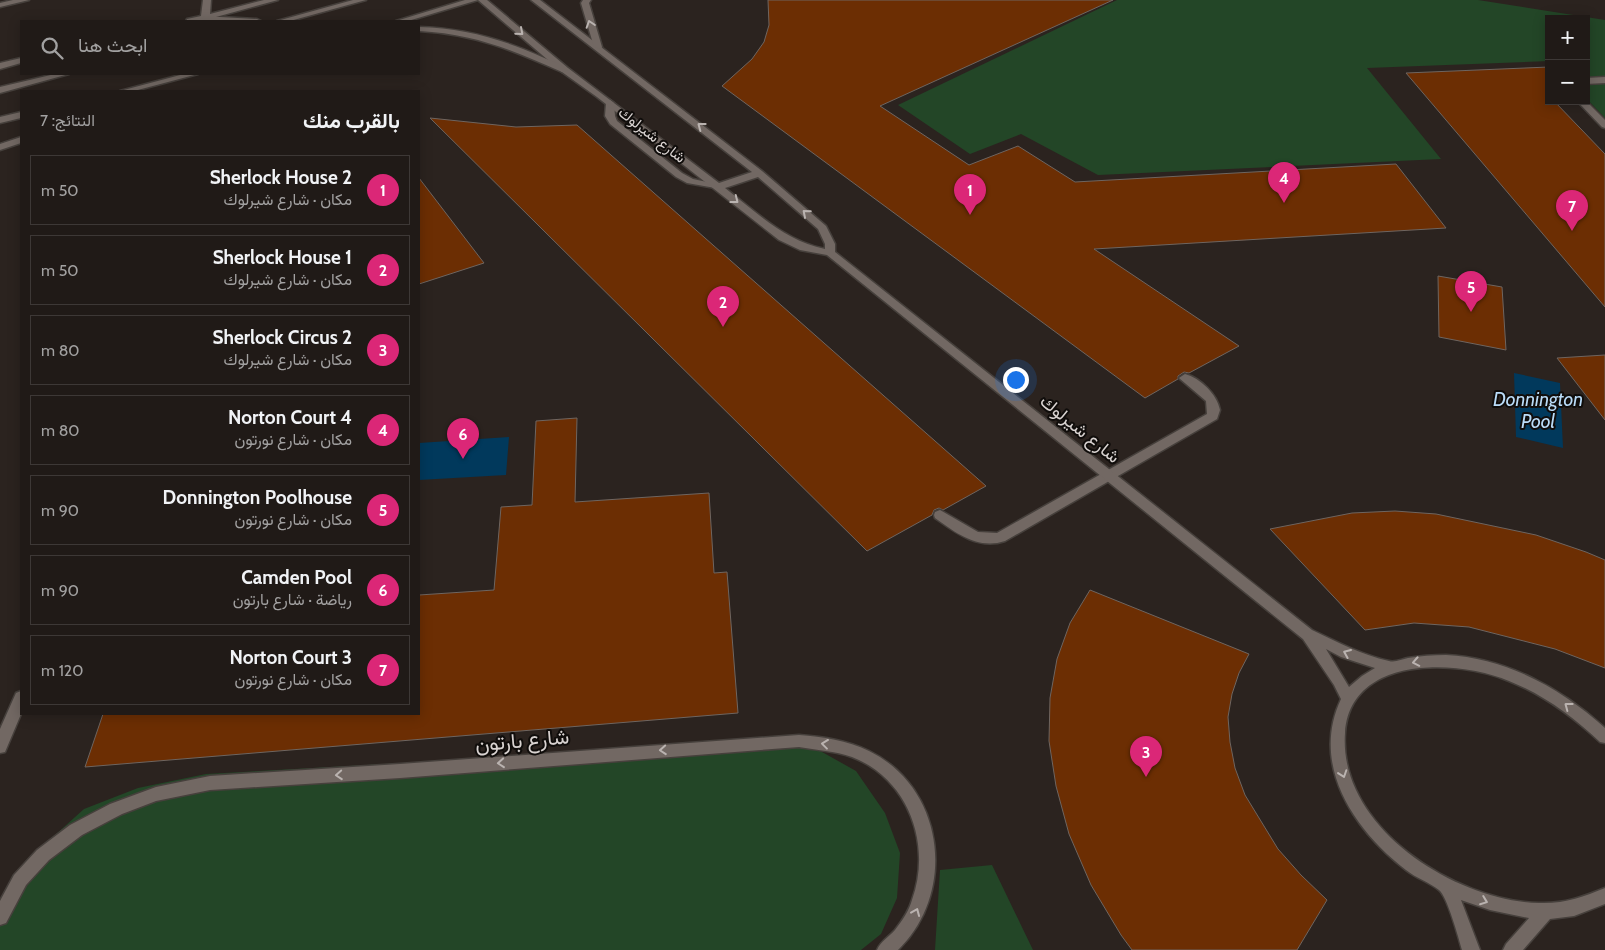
<!DOCTYPE html>
<html lang="ar">
<meta charset="utf-8">
<style>
:root{--surface:#201a17;--page:#2d2724;--text:#f1f3f6;--muted:#a2a1a1;--line:#3d3836;--accent:#db2777}
body{margin:0;font-family:Cabin,Vazirmatn,sans-serif;background:var(--page);color:var(--text);direction:rtl}
.controls{position:absolute;right:15px;top:15px;display:grid;overflow:hidden;border-radius:0px;box-shadow:0 2px 12px #0003}
.controls button{width:45px;height:45px;display:grid;place-items:center;padding:0;border:0;border-bottom:1px solid var(--line);background:var(--surface);color:var(--text);font:25px sans-serif}
.you{position:absolute;left:1015px;top:379px;width:18px;height:18px;margin:-12px;border:4px solid #fff;border-radius:50%;background:#1a73e8;box-shadow:0 0 0 8px #1a73e833}
.badge{display:grid;place-items:center;width:32px;height:32px;border-radius:50%;background:var(--accent);color:#fff;font-size:16px;font-weight:700}
.pin{position:absolute;translate:-50% -41px;filter:drop-shadow(0 1px 2px #0008)}
.pin::after{content:'';position:absolute;top:26px;width:18px;height:15px;background:inherit;clip-path:polygon(0 0,100% 0,50% 100%)}
.list{margin:0;padding:0;list-style:none}
h2{display:flex;justify-content:space-between;align-items:center;height:65px;margin:0;padding:0 20px;font-size:21px}
h2 small{font-size:16px;font-weight:400;color:var(--muted)}
.list li{display:grid;grid-template-columns:32px 1fr auto;gap:15px;align-items:center;box-sizing:border-box;height:70px;margin:0 10px 10px;padding:0 10px;border:1px solid var(--line);border-radius:0px}
.list b{display:block;font-size:19px;white-space:nowrap}
.list p{margin:0;font-size:16px;white-space:nowrap;color:var(--muted)}
.list em{font-size:16px;font-style:normal;color:var(--muted)}
.icon{flex:none;width:28px;height:28px;fill:none;stroke:currentColor;stroke-width:2;stroke-linecap:round;stroke-linejoin:round}
.map{position:relative;flex:none;width:1605px;height:950px;overflow:hidden;direction:ltr}
.search{position:absolute;background:var(--surface);box-shadow:0 2px 12px #0003;left:20px;top:20px;width:400px;height:55px;display:flex;align-items:center;gap:12px;box-sizing:border-box;padding:0 18px;border-radius:0px;color:var(--muted);font-size:19px}
.panel{position:absolute;background:var(--surface);box-shadow:0 2px 12px #0003;left:20px;top:90px;width:400px;height:625px;border-radius:0px;direction:rtl}
.map>svg:first-child{display:block}
.green{fill:#234627}
.water{fill:#01395c}
.building{fill:#6c2e03;stroke:#6e6560}
.lines{fill:none;stroke-linecap:round;stroke-linejoin:round}
.service-casing{stroke:#46403c;stroke-width:3}
.minor-casing{stroke:#46403c;stroke-width:3}
.secondary-casing{stroke:#46403c;stroke-width:3}
.service{fill:#726863;fill-rule:evenodd}
.minor{fill:#726863;fill-rule:evenodd}
.secondary{fill:#726863;fill-rule:evenodd}
.oneway{stroke:#bab3b0}
.labels{text-anchor:middle;dominant-baseline:central;stroke-width:4;stroke-linejoin:round;paint-order:stroke}
.far-street-label{font-size:15px;fill:#d9d3d1;stroke:#100d0b}
.street-label{font-size:18px;fill:#d9d3d1;stroke:#100d0b}
.water-label{font-size:19px;font-style:italic;fill:#badcf8;stroke:#100d0b}
.near-street-label{font-size:21px;fill:#d9d3d1;stroke:#100d0b}
</style>
<div class="map">
<svg width="1605" height="950" viewBox="0 0 1605 950">
<rect width="100%" height="100%" fill="#2b231f"/>
<path class="green" d="M1117,0H1478L1605,20V79H1586V19H1549V61L1367,68L1441,159L1098,175L1021,134L970,154L898,105Z
M1587,84H1605V118L1586,98Z
M778,742L815,748L856,771L885,813L900,853L897,898L881,934L861,950H0V922L5,896L25,862L84,809L138,788L206,774Z
M992,865L1033,950H935L940,870Z"/>
<path class="water" d="M1514,373L1560,383L1563,448L1516,437Z
M509,437L506,475L419,480V443Z"/>
<path class="building" d="M768,0H1113L880,106L969,165L1018,146L1075,182L1396,164L1446,228L1094,249L1239,346L1189,373L1184,372L1178,376V379L1145,398L722,86L752,59L764,42L769,25Z
M1549,67V101H1554L1605,154V307L1406,73Z
M430,118L516,127L577,125L986,486L943,510L939,508L934,510L932,515L867,551Z
M419,178L484,263L419,284Z
M1438,276L1502,287L1506,350L1439,337Z
M1605,355V420L1557,358Z
M577,418L575,502L709,493L714,573L727,572L738,713L85,767L103,714H419V595L494,590L501,507L532,505L536,421Z
M1395,511L1436,514L1536,535L1586,552L1605,560V668L1555,649L1469,627L1414,623L1365,630L1270,529L1352,513Z
M1090,590L1249,654L1239,673L1232,694L1228,717L1230,742L1235,768L1245,795L1278,849L1301,875L1327,900L1297,950H1132L1121,935L1091,885L1069,834L1056,786L1049,741L1050,698L1057,659L1070,623Z"/>
<g class="lines">
<g class="service-casing">
<path id="service" d="M13,0H29L0,7V3Z
M203,0H211L210,14L264,0H278L205,20L186,21L187,19L201,16Z
M21,58V63L0,69V63Z
M610,100L614,103L615,116L617,121L682,173L693,179L721,185V189L687,183L676,177L610,124L605,116L606,103Z
M21,137V143L0,150V144Z
M1185,374C1200,378 1217,394 1220,410L1217,419L1005,541C978,550 956,533 935,518L934,515L935,512L940,510L978,532L997,533L1207,414L1206,401L1179,378Z
M21,691V714L5,752L0,753V729L16,693Z"/>
</g>
<g class="minor-casing">
<path id="minor" d="M478,0H487L568,68L719,183L752,172L531,0H540L762,171L826,226L835,244V252L1312,630C1337,642 1362,655 1389,661C1395,663 1402,659 1408,658C1420,656 1433,655 1446,655C1506,658 1561,688 1605,728V743L1600,742C1572,716 1544,695 1509,681C1457,659 1350,655 1345,733C1338,827 1455,901 1539,903C1564,904 1583,897 1605,888V904L1574,916L1550,919L1523,950H1503L1506,944L1529,918L1490,910L1461,900L1480,950H1462C1459,939 1447,896 1439,890C1429,882 1416,878 1406,870C1354,830 1310,765 1341,699L1334,685L1303,639L827,255L800,250L779,240L597,97L562,72ZM758,177L818,229L825,244V249C785,241 756,212 725,188ZM1326,649L1341,657L1375,668L1362,676L1349,687Z
M1605,77V83L1586,84V78Z
M1577,101H1586L1605,120V128L1602,127Z
M799,735C823,737 847,740 869,751C945,788 957,893 898,950H877C881,941 889,937 895,930C902,921 909,911 912,900C932,845 909,779 852,757C835,751 816,750 799,747L400,778L210,790L156,801L122,814L82,835L49,860L26,885L6,923L0,925V901L14,875L37,850L70,825L110,804L156,787L210,776L400,764Z"/>
</g>
<g class="secondary-casing">
<path id="secondary" d="M353,0H366L290,21H277Z
M465,0H478L408,21H396Z
M583,0H591L589,3L602,47L601,49L594,47L581,3Z
M202,16L257,19L261,21L205,20L201,18Z
M419,27C463,28 502,39 542,57C551,61 562,64 569,70L562,72C512,50 475,34 419,31Z
M55,74H69L0,93V87Z
M184,74H198L134,91H120Z
M21,112V118L0,123V117Z"/>
</g>
<use href="#service" class="service"/>
<use href="#minor" class="minor"/>
<use href="#secondary" class="secondary"/>
</g>
<defs><path id="oneway-chevron" d="M-2-3.5L2.5 0L-2 3.5" fill="none" stroke-width="1.6" stroke-linecap="round" stroke-linejoin="round" transform="scale(1.25)"/></defs>
<g class="oneway">
<use href="#oneway-chevron" transform="translate(590 24) rotate(-108)"/>
<use href="#oneway-chevron" transform="translate(520 32) rotate(41)"/>
<use href="#oneway-chevron" transform="translate(701 126) rotate(-143)"/>
<use href="#oneway-chevron" transform="translate(735 200) rotate(38)"/>
<use href="#oneway-chevron" transform="translate(806 213) rotate(-139)"/>
<use href="#oneway-chevron" transform="translate(1347 653) rotate(-157)"/>
<use href="#oneway-chevron" transform="translate(1416 662) rotate(169)"/>
<use href="#oneway-chevron" transform="translate(1568 706) rotate(-143)"/>
<use href="#oneway-chevron" transform="translate(825 744) rotate(-173)"/>
<use href="#oneway-chevron" transform="translate(663 750) rotate(176)"/>
<use href="#oneway-chevron" transform="translate(501 763) rotate(175)"/>
<use href="#oneway-chevron" transform="translate(1343 774) rotate(71)"/>
<use href="#oneway-chevron" transform="translate(339 775) rotate(176)"/>
<use href="#oneway-chevron" transform="translate(1484 901) rotate(21)"/>
<use href="#oneway-chevron" transform="translate(916 912) rotate(-67)"/>
</g>
<g class="labels">
<g class="far-street-label">
<text transform="translate(652 135) rotate(38)">شارع شيرلوك</text>
</g>
<g class="street-label">
<text transform="translate(1080 429) rotate(39)">شارع شيرلوك</text>
</g>
<g class="water-label">
<text x="1538" y="399">Donnington<tspan x="1538" dy="22">Pool</tspan></text>
</g>
<g class="near-street-label">
<text transform="translate(522 740) rotate(-5)">شارع بارتون</text>
</g>
</g>
</svg>
<div class="controls">
<button>+</button>
<button>−</button>
</div>
<div class="you"></div>
<div class="pin badge" style="left:970px;top:215px">1</div>
<div class="pin badge" style="left:723px;top:327px">2</div>
<div class="pin badge" style="left:1146px;top:777px">3</div>
<div class="pin badge" style="left:1284px;top:203px">4</div>
<div class="pin badge" style="left:1471px;top:312px">5</div>
<div class="pin badge" style="left:463px;top:459px">6</div>
<div class="pin badge" style="left:1572px;top:231px">7</div>
<div class="search"><svg class="icon" aria-label="search" viewBox="0 0 24 24"><circle cx="10" cy="10" r="6"/><path d="M15 15l6 6"/></svg>ابحث هنا</div>
<section class="panel">
<h2>بالقرب منك<small>النتائج: 7</small></h2>
<ul class="list">
<li><span class="badge">1</span><div><b>Sherlock House 2</b><p>مكان · شارع شيرلوك</p></div><em>50 m</em></li>
<li><span class="badge">2</span><div><b>Sherlock House 1</b><p>مكان · شارع شيرلوك</p></div><em>50 m</em></li>
<li><span class="badge">3</span><div><b>Sherlock Circus 2</b><p>مكان · شارع شيرلوك</p></div><em>80 m</em></li>
<li><span class="badge">4</span><div><b>Norton Court 4</b><p>مكان · شارع نورتون</p></div><em>80 m</em></li>
<li><span class="badge">5</span><div><b>Donnington Poolhouse</b><p>مكان · شارع نورتون</p></div><em>90 m</em></li>
<li><span class="badge">6</span><div><b>Camden Pool</b><p>رياضة · شارع بارتون</p></div><em>90 m</em></li>
<li><span class="badge">7</span><div><b>Norton Court 3</b><p>مكان · شارع نورتون</p></div><em>120 m</em></li>
</ul>
</section>
</div>
